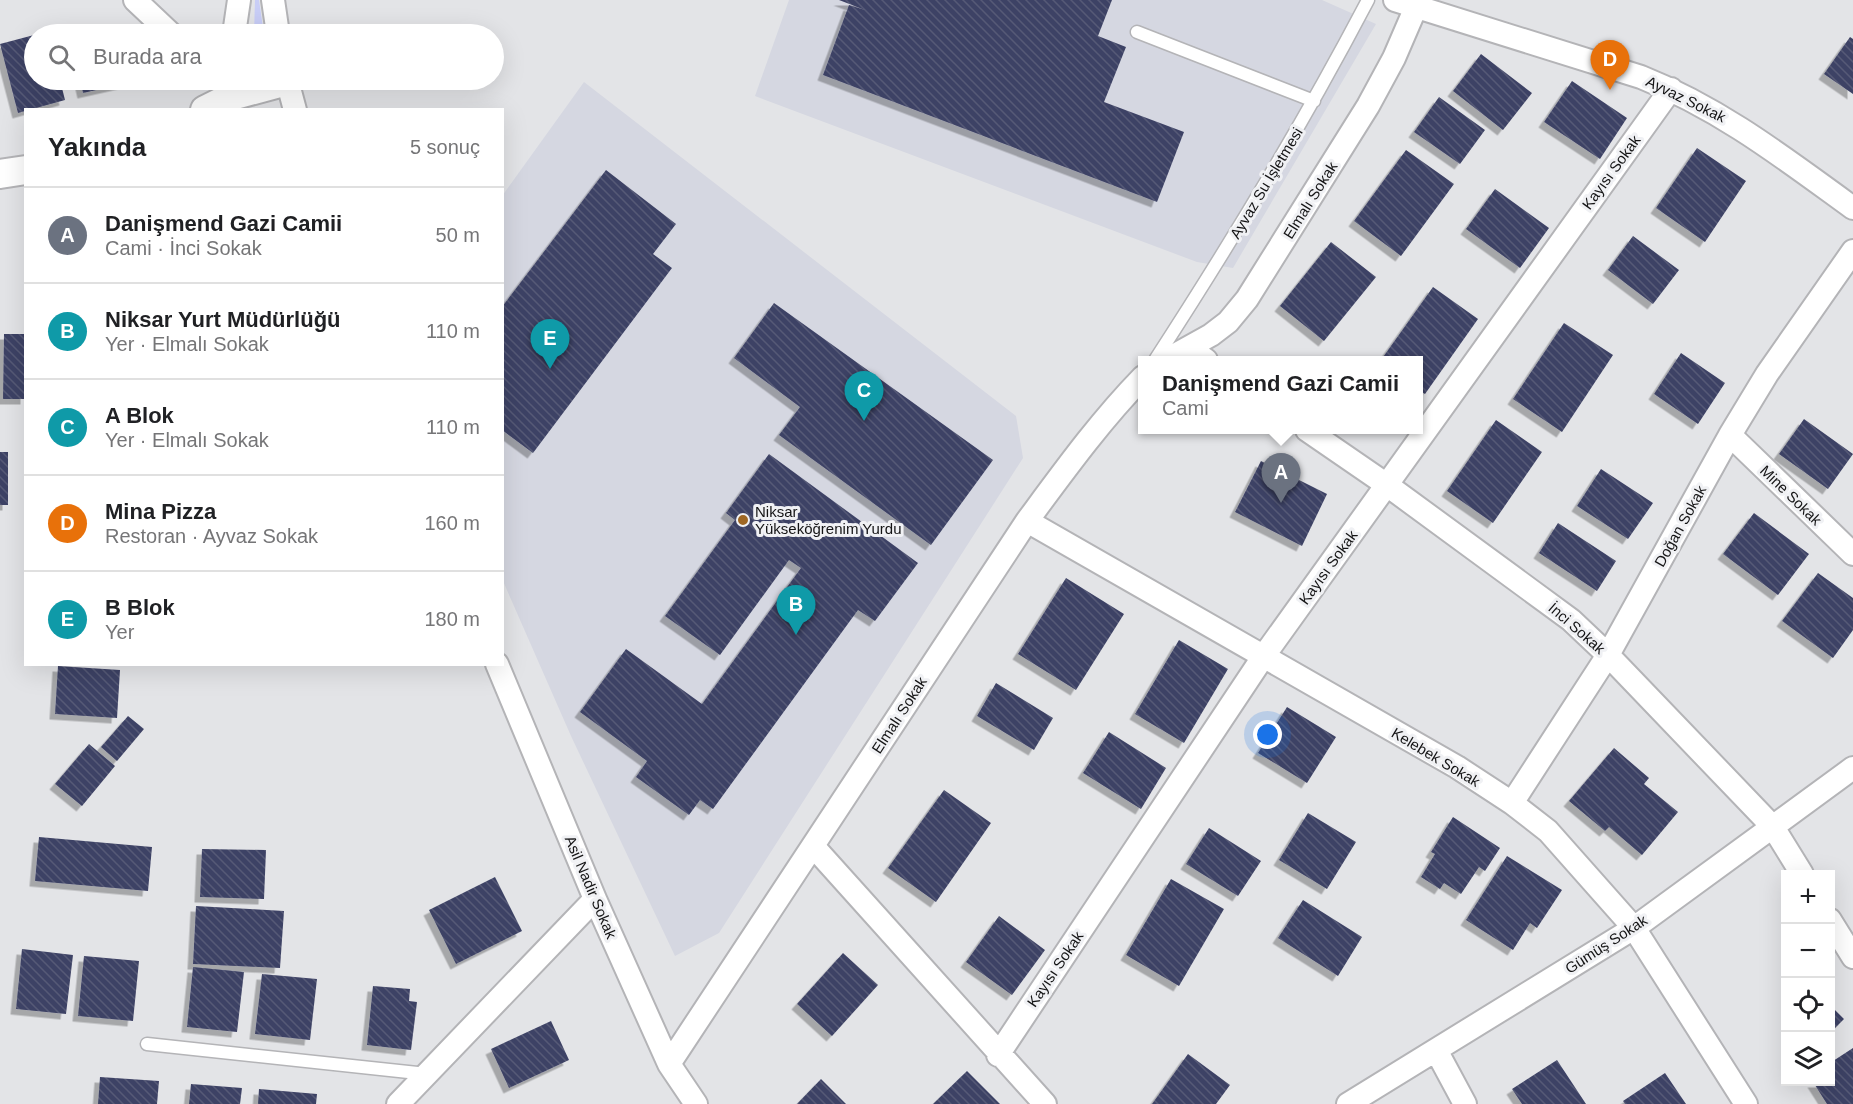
<!DOCTYPE html>
<html lang="tr">
<meta charset="utf-8">
<style>
:root{--surface:#fff;--page:#f2f2f2;--text:#202124;--muted:#757577;--line:#e0e0e0;--accent:#9f6723}
body{margin:0;font-family:Arial,sans-serif;background:var(--page);color:var(--text)}
.controls{position:absolute;right:18px;bottom:18px;display:grid;overflow:hidden;border-radius:0px;box-shadow:0 6px 24px #0002}
.controls button{width:54px;height:54px;display:grid;place-items:center;padding:0;border:0;border-bottom:2px solid var(--line);background:var(--surface);color:var(--text);font:30px sans-serif}
.you{position:absolute;left:1268px;top:735px;width:21px;height:21px;margin:-15px;border:4px solid #fff;border-radius:50%;background:#1a73e8;box-shadow:0 0 0 9px #1a73e833}
.badge{display:grid;place-items:center;width:39px;height:39px;border-radius:50%;background:var(--accent);color:#fff;font-size:20px;font-weight:700}
.pin{position:absolute;translate:-50% -50px;filter:drop-shadow(0 2px 3px #0008)}
.pin::after{content:'';position:absolute;top:32px;width:21px;height:18px;background:inherit;clip-path:polygon(0 0,100% 0,50% 100%)}
.popup{position:absolute;left:1138px;top:356px;width:285px;height:78px;box-sizing:border-box;display:grid;place-content:center;border-radius:0px;background:var(--surface);filter:drop-shadow(0 2px 4px #0005);font-size:20px;white-space:nowrap;color:var(--muted)}
.popup b{font-size:22px;color:var(--text)}
.popup::after{content:'';position:absolute;left:50%;top:100%;margin-left:-12px;border:12px solid transparent;border-top-color:var(--surface)}
.list{margin:0;padding:0;list-style:none}
h2{display:flex;justify-content:space-between;align-items:center;height:78px;margin:0;padding:0 24px;font-size:26px}
h2 small{font-size:20px;font-weight:400;color:var(--muted)}
.list li{display:grid;grid-template-columns:39px 1fr auto;gap:18px;align-items:center;box-sizing:border-box;height:96px;padding:0 24px;border-top:2px solid var(--line)}
.list b{display:block;font-size:22px;white-space:nowrap}
.list p{margin:0;font-size:20px;white-space:nowrap;color:var(--muted)}
.list em{font-size:20px;font-style:normal;color:var(--muted)}
.icon{flex:none;width:33px;height:33px;fill:none;stroke:currentColor;stroke-width:2;stroke-linecap:round;stroke-linejoin:round}
.map{position:relative;flex:none;width:1853px;height:1104px;overflow:hidden}
.search{position:absolute;background:var(--surface);box-shadow:0 6px 24px #0002;left:24px;top:24px;width:480px;height:66px;display:flex;align-items:center;gap:15px;box-sizing:border-box;padding:0 21px;border-radius:33px;color:var(--muted);font-size:22px}
.panel{position:absolute;background:var(--surface);box-shadow:0 6px 24px #0002;left:24px;top:108px;width:480px;height:558px;border-radius:0px}
.map>svg:first-child{display:block}
.built{fill:#d5d7e1}
.green{fill:#c8cdf6}
.building{fill:url(#building-back-hatch);filter:url(#shadow)}
.lines{fill:none;stroke-linecap:round;stroke-linejoin:round}
.service-casing{stroke:#b4b4b7;stroke-width:15}
.minor-casing{stroke:#b4b4b7;stroke-width:26}
.tertiary-casing{stroke:#b4b4b7;stroke-width:32}
.service{stroke:#fff;stroke-width:12}
.minor{stroke:#fff;stroke-width:22}
.tertiary{stroke:#fff;stroke-width:28}
.poi-dot{fill:#9f6723;stroke:#f0f1f4;stroke-width:2}
.labels{text-anchor:middle;dominant-baseline:central;stroke-width:6;stroke-linejoin:round;paint-order:stroke}
.street-label{font-size:15px;fill:#141415;stroke:#f0f1f4}
.poi-label{font-size:15px;fill:#141415;stroke:#f0f1f4;text-anchor:start}
</style>
<div class="map">
<svg width="1853" height="1104" viewBox="0 0 1853 1104">
<defs>
<pattern id="building-back-hatch" width="6" height="6" patternUnits="userSpaceOnUse" patternTransform="scale(1.5)"><rect width="6" height="6" fill="#3e4265"/><path d="M-1 5l2 2M0 0l6 6M5-1l2 2" fill="none" stroke="#565a76"/></pattern>
<filter id="shadow"><feDropShadow dx="-5.5" dy="5.5" stdDeviation="0" flood-color="#0004"/></filter>
</defs>
<rect width="100%" height="100%" fill="#e3e4e7"/>
<path class="built" d="M789,0H1322L1376,24L1233,268L1197,262L755,96Z
M584,82L1016,416L1023,458L719,933L675,956L571,736L503,581L502,196Z"/>
<path class="green" d="M255,0H259L264,34H254Z"/>
<path class="building" d="M839,0H1112L1098,36L1126,47L1104,102L1184,132L1157,202L823,75L849,5L865,10Z
M130,29L131,34H111Z
M34,35V80H60L65,100L18,113L0,44Z
M1850,37L1853,39V94L1824,74Z
M1481,54L1532,93L1503,130L1453,91Z
M80,80H141L83,93Z
M1572,81L1627,118L1600,159L1544,122Z
M1439,97L1485,130L1460,164L1414,132Z
M1697,148L1746,181L1705,242L1656,208Z
M1406,150L1454,184L1401,256L1354,221Z
M606,170L676,224L653,254L672,268L533,453L502,430V307Z
M1495,189L1549,228L1520,268L1466,229Z
M1633,236L1679,270L1653,304L1608,270Z
M1331,242L1376,277L1324,341L1280,306Z
M1433,287L1478,319L1425,394L1419,390V360H1381Z
M774,303L993,460L931,545L779,435L800,407L734,358Z
M1564,323L1613,355L1562,432L1513,399Z
M4,334H26V399H3Z
M1681,353L1725,383L1698,424L1654,394Z
M1804,419L1853,454L1828,489L1779,454Z
M1496,420L1542,452L1493,523L1447,491Z
M0,452H8V505H0Z
M769,454L918,563L875,621L858,610L713,809L700,800L689,815L636,777L647,761L580,712L626,649L702,704L801,568L789,560L720,655L665,616L735,520L726,513Z
M1261,461L1327,494L1302,546L1235,512Z
M1601,469L1653,503L1628,539L1577,506Z
M1754,513L1809,554L1778,595L1723,554Z
M1558,523L1616,561L1597,591L1539,553Z
M1818,573L1853,598V630L1833,658L1782,621Z
M1066,578L1124,614L1076,690L1018,654Z
M1179,640L1228,669L1184,743L1135,714Z
M58,666L120,670L117,718L55,714Z
M996,683L1053,718L1034,750L977,716Z
M1287,707L1336,737L1307,783L1258,753Z
M128,716L144,729L117,761L101,747Z
M1109,732L1166,768L1141,809L1083,773Z
M89,744L115,766L82,806L55,784Z
M1614,748L1649,778L1644,784L1678,812L1642,855L1609,827L1605,831L1569,801Z
M944,790L991,823L936,902L888,868Z
M1308,813L1356,842L1327,889L1279,860Z
M1453,817L1500,848L1485,871L1479,867L1461,894L1444,883L1440,889L1421,877L1435,854L1431,852Z
M1209,828L1261,861L1238,896L1186,864Z
M39,837L152,847L148,891L35,881Z
M202,849L266,850L264,899L200,897Z
M1507,856L1562,890L1537,928L1530,923L1513,950L1466,920Z
M495,877L522,931L456,964L429,910Z
M1171,879L1224,909L1179,986L1126,955Z
M1303,900L1362,937L1338,976L1278,938Z
M196,906L284,911L280,968L193,964Z
M999,916L1045,950L1012,995L966,962Z
M22,949L73,955L66,1014L16,1009Z
M843,953L878,985L832,1036L797,1004Z
M84,956L139,961L133,1021L78,1016Z
M193,967L244,972L237,1032L187,1027Z
M262,974L317,979L310,1040L255,1034Z
M373,986L410,989L409,1001L417,1002L411,1050L367,1045Z
M1830,1005L1844,1019L1830,1033Z
M551,1021L569,1060L509,1088L491,1049Z
M1853,1048V1104H1827L1813,1082H1830V1063Z
M1188,1054L1230,1085L1216,1104H1152Z
M1557,1060L1586,1104H1522L1512,1089Z
M967,1071L1000,1104H933Z
M1665,1073L1686,1104H1625L1623,1101Z
M100,1077L159,1081L157,1104H98Z
M821,1079L846,1104H797Z
M191,1084L242,1088L240,1104H189Z
M259,1089L317,1094L316,1104H258Z"/>
<g class="lines">
<g class="service-casing">
<path id="service" d="M1137,32L1314,101
M1155,360C1231,243 1303,124 1368,0
M147,1044L427,1074"/>
</g>
<g class="minor-casing">
<path id="minor" d="M135,0L171,34
M273,0L278,34
M1395,0L1641,77C1721,109 1784,158 1853,208
M234,34L239,0
M219,80L235,95
M287,80L295,110
M1189,348L1206,360
M1166,360L1211,335L1228,322L1247,299L1368,106L1394,58L1416,7
M1307,430L1387,485L1571,620L1608,655L1773,827L1802,874
M1730,435L1853,554
M1027,521L1457,767L1512,803L1548,831L1634,928L1746,1104
M497,664L595,899L669,1064L696,1104
M1512,803L1608,655L1730,435L1767,374L1853,251
M813,846L1045,1104
M1830,920L1853,957
M1436,1050L1465,1104
M998,1055L1263,657L1671,89
M669,1064L1027,521C1064,471 1100,421 1143,377
M398,1104L595,899
M1348,1104L1634,928L1853,768"/>
</g>
<g class="tertiary-casing">
<path id="tertiary" d="M205,110L235,95L287,81
M0,174L26,170"/>
</g>
<use href="#service" class="service"/>
<use href="#minor" class="minor"/>
<use href="#tertiary" class="tertiary"/>
</g>
<circle class="poi-dot" cx="743" cy="520" r="6"/>
<g class="labels">
<g class="street-label">
<text transform="translate(1686 99) rotate(26)">Ayvaz Sokak</text>
<text transform="translate(1611 172) rotate(-54)">Kayısı Sokak</text>
<text transform="translate(1266 183) rotate(-59)">Ayvaz Su İşletmesi</text>
<text transform="translate(1310 200) rotate(-58)">Elmalı Sokak</text>
<text transform="translate(1791 495) rotate(44)">Mine Sokak</text>
<text transform="translate(1680 526) rotate(-61)">Doğan Sokak</text>
<text transform="translate(1328 567) rotate(-54)">Kayısı Sokak</text>
<text transform="translate(1577 628) rotate(41)">İnci Sokak</text>
<text transform="translate(899 715) rotate(-57)">Elmalı Sokak</text>
<text transform="translate(1436 757) rotate(31)">Kelebek Sokak</text>
<text transform="translate(591 887) rotate(67)">Asil Nadir Sokak</text>
<text transform="translate(1606 944) rotate(-33)">Gümüş Sokak</text>
<text transform="translate(1055 969) rotate(-56)">Kayısı Sokak</text>
</g>
<g class="poi-label">
<text x="755" y="511">Niksar<tspan x="755" dy="17">Yükseköğrenim Yurdu</tspan></text>
</g>
</g>
</svg>
<div class="controls">
<button>+</button>
<button>−</button>
<button><svg class="icon" aria-label="locate" viewBox="0 0 24 24"><circle cx="12" cy="12" r="6"/><path d="M12 2v4M12 18v4M2 12h4M18 12h4"/></svg></button>
<button><svg class="icon" aria-label="layers" viewBox="0 0 24 24"><path d="M12 4l9 5-9 5-9-5zM3 14l9 5 9-5"/></svg></button>
</div>
<div class="you"></div>
<div class="pin badge" style="left:1281px;top:503px;background:#6b7280">A</div>
<div class="popup"><b>Danişmend Gazi Camii</b>Cami</div>
<div class="pin badge" style="left:796px;top:635px;background:#0f9aa8">B</div>
<div class="pin badge" style="left:864px;top:421px;background:#0f9aa8">C</div>
<div class="pin badge" style="left:1610px;top:90px;background:#e8710a">D</div>
<div class="pin badge" style="left:550px;top:369px;background:#0f9aa8">E</div>
<div class="search"><svg class="icon" aria-label="search" viewBox="0 0 24 24"><circle cx="10" cy="10" r="6"/><path d="M15 15l6 6"/></svg>Burada ara</div>
<section class="panel">
<h2>Yakında<small>5 sonuç</small></h2>
<ul class="list">
<li><span class="badge" style="background:#6b7280">A</span><div><b>Danişmend Gazi Camii</b><p>Cami · İnci Sokak</p></div><em>50 m</em></li>
<li><span class="badge" style="background:#0f9aa8">B</span><div><b>Niksar Yurt Müdürlüğü</b><p>Yer · Elmalı Sokak</p></div><em>110 m</em></li>
<li><span class="badge" style="background:#0f9aa8">C</span><div><b>A Blok</b><p>Yer · Elmalı Sokak</p></div><em>110 m</em></li>
<li><span class="badge" style="background:#e8710a">D</span><div><b>Mina Pizza</b><p>Restoran · Ayvaz Sokak</p></div><em>160 m</em></li>
<li><span class="badge" style="background:#0f9aa8">E</span><div><b>B Blok</b><p>Yer</p></div><em>180 m</em></li>
</ul>
</section>
</div>
